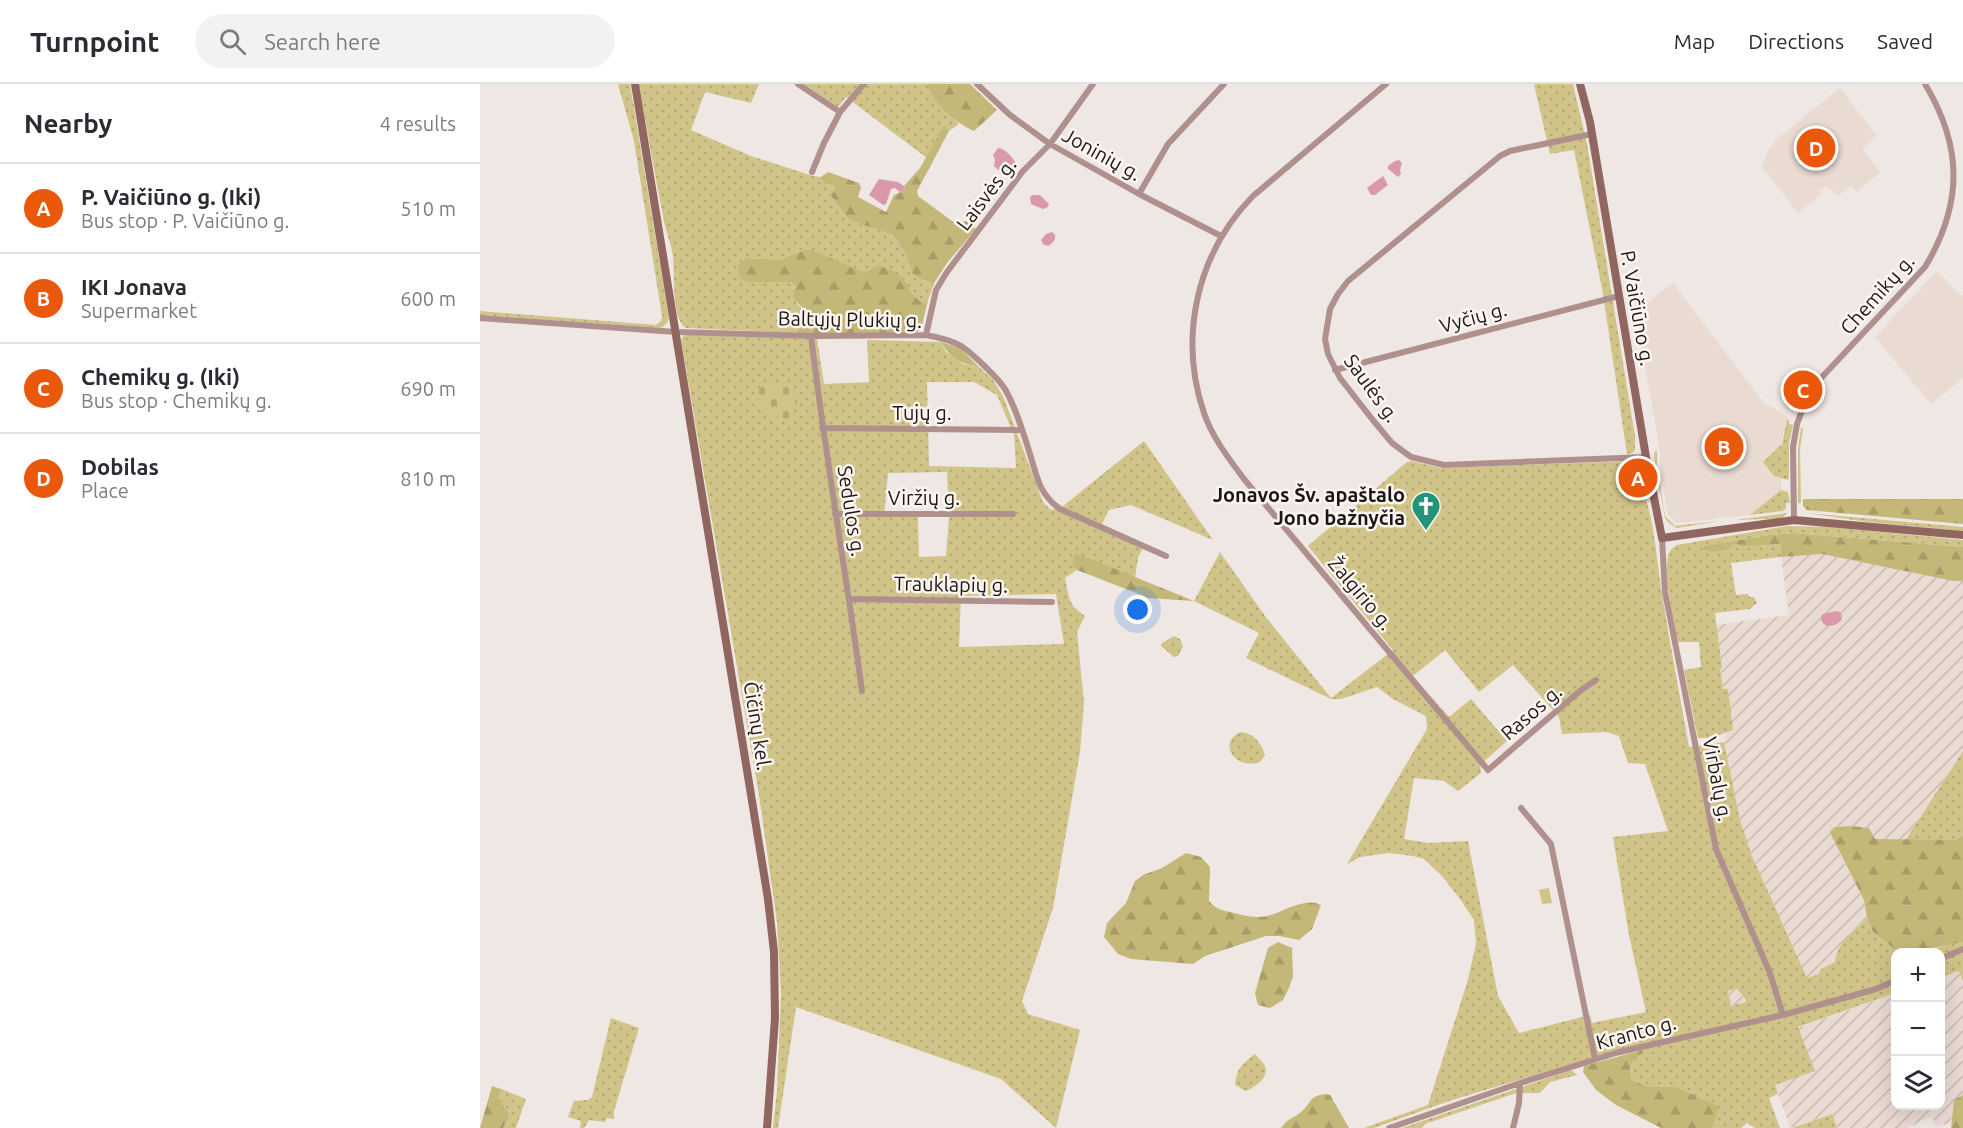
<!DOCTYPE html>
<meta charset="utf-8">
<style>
:root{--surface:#fff;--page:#f2f2f3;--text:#2b2b33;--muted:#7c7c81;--line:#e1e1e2;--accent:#ea580c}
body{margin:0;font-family:Ubuntu,sans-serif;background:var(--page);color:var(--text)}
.controls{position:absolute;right:18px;bottom:18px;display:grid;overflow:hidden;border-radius:12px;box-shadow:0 6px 24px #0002}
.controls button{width:54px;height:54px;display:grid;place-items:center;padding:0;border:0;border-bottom:2px solid var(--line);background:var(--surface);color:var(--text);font:30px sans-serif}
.you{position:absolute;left:658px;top:526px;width:21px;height:21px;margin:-15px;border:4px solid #fff;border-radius:50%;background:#1a73e8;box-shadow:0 0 0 9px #1a73e833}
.badge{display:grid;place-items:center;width:39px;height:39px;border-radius:50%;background:var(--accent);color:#fff;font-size:20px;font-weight:700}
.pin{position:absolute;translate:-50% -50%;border:3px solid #fff;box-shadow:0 2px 6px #0006}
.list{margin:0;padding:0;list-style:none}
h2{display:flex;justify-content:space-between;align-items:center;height:78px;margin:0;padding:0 24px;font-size:26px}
h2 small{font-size:20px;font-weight:400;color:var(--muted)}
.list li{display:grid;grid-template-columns:39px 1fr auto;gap:18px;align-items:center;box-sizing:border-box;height:90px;padding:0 24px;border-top:2px solid var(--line)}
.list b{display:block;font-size:22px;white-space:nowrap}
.list p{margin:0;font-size:20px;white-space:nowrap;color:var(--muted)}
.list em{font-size:20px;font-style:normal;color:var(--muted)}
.icon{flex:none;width:33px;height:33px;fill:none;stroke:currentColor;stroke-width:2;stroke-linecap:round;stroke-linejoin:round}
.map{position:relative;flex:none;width:1483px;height:1044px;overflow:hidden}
header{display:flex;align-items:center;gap:36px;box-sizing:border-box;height:84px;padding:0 30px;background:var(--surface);border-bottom:2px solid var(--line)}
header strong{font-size:28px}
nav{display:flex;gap:33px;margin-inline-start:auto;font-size:21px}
.search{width:420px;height:54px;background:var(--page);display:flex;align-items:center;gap:15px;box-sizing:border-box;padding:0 21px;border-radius:33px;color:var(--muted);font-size:22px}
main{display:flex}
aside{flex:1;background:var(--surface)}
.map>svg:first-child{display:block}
.built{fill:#e9dad2}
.industrial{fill:url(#industrial-furrows)}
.grass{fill:url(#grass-dots);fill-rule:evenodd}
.forest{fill:url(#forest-firs)}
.cemetery{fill:url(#cemetery-stones)}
.pitch{fill:#d0c488}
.water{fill:#db98aa}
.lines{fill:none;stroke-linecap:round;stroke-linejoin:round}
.street{stroke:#af908d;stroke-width:6}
.secondary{stroke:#916661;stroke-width:8}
.labels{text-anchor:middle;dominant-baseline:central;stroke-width:5;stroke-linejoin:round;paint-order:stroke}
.street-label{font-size:20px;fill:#1a1816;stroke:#fcf5f0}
.poi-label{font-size:20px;font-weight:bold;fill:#1a1816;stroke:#fcf5f0;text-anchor:end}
</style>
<header>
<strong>Turnpoint</strong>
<div class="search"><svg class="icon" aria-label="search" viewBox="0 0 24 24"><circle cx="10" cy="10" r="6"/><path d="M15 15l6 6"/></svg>Search here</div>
<nav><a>Map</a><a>Directions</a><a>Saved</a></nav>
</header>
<main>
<aside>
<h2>Nearby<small>4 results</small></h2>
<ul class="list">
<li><span class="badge">A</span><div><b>P. Vaičiūno g. (Iki)</b><p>Bus stop · P. Vaičiūno g.</p></div><em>510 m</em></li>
<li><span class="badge">B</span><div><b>IKI Jonava</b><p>Supermarket</p></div><em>600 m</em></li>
<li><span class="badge">C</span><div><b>Chemikų g. (Iki)</b><p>Bus stop · Chemikų g.</p></div><em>690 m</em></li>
<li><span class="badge">D</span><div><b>Dobilas</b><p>Place</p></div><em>810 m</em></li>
</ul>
</aside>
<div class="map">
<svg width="1483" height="1044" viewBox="0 0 1483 1044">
<defs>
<pattern id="industrial-furrows" width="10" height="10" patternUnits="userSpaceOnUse" patternTransform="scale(1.5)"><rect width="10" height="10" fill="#e9dad2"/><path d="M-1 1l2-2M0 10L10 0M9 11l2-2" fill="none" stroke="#c7bab4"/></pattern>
<pattern id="grass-dots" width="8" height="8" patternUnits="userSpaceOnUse" patternTransform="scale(1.5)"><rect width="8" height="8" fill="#d0c488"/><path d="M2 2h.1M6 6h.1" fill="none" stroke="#b2a875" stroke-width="1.8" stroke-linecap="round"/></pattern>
<pattern id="forest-firs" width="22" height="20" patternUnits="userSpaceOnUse" patternTransform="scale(1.5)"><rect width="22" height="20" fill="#c4b879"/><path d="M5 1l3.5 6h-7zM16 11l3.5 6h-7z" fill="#a89d68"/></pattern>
<pattern id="cemetery-stones" width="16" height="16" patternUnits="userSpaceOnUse" patternTransform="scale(1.5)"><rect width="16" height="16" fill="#d0c488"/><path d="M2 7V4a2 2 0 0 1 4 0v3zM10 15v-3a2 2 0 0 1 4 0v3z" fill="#b2a875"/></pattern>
</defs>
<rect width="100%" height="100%" fill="#efe7e3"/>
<path class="built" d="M1360,4L1397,52L1382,65L1400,88L1377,108L1371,101L1358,112L1346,102L1339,107L1341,110L1318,129L1282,83L1288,67L1297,55Z
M1457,187L1477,208L1483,212V294L1451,320L1395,253Z
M1193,199L1283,318L1307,332L1294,392L1301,394V406L1270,431L1196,439L1188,431L1180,381V367L1155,225L1162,223Z"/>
<path class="industrial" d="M1342,470L1473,497H1483V667L1425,757L1395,755L1388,744L1371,742L1355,743L1351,746L1350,750L1384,816L1387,834L1369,849L1355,878L1341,885L1339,890L1327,894L1272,772L1260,736L1244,658L1246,648L1253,646L1247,605H1243L1240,585L1242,584L1236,541L1309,531L1301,473Z
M1479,886L1483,897V1011L1474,1016L1471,1039L1455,1043L1452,1032L1427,1044H1357L1351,1030L1310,1044L1295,1001L1335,987L1318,944L1415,909L1416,1022H1460L1461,893Z
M1257,905L1267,918L1251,922L1248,907Z"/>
<path class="grass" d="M138,0H150L189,234C187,240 185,242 179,244L0,231V227L176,241L181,237L182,232L154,57Z
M159,0H279L271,19L225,8L211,46L271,72L333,92L341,93V96L353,100L355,104L351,112L365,131L372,137L413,151L427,173L432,189L440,195L454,199L447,220L437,216L422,194L385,190L324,166L299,176L268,174L267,198H311L316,205V219L326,228L318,239L317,249L206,244C191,235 195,189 193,173C192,161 186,149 184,137C175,92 167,46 159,0Z
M324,0H447L458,18L479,40L469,47L464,43L447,74L366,13L358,23Z
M1054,0H1093L1107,60L1155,352V366L1152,369L1147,370L1123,210L1094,66L1070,70Z
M207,251L337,255L344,300L389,298L387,256L461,258L466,268L483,280L498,282L513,296L523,312L563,418L571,426L583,422L664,357L733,456L651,421L629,426L622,440L665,460L658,474L655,494L606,473L592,481L597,486L585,494C589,513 588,521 605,532L597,548L604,619L600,668L573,824L542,917L548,930L600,946L576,1044L521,995L316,923L298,1044H293L297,1007L301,909L297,838L279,711L201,256L203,252ZM447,298H494L517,311L534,351L536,384L449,382ZM467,388L469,433L466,472L439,473L438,432L404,433L408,389ZM576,510L584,560L479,563L481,512Z
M1307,335L1309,336V340L1313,341L1309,359V393L1308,396L1294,392L1283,378L1302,360Z
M1321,344H1323L1320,365L1321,419H1318V365Z
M1175,367H1177V381L1185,432L1195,442L1239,437L1197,444L1190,440L1185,434L1174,372Z
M931,377L961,384L1149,377L1156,381L1160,402H1161C1175,435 1176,474 1182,510C1190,561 1200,612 1209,663L1244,658L1260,736L1272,772L1327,894L1339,890L1341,885L1355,878C1358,858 1372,847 1387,834L1393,848L1418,868H1416L1415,909L1318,943L1335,987L1295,1001L1298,1010L1289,1014L1300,1044H1275L1267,1039L1261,1044H1232L1237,1032L1195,1003H1169L1152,996C1148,982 1152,976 1162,966L1137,972L1139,968L1137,966L966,1018L894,1044H884L948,1021L987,899L996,860L994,836L980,815L962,792L944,775L933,772L909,769L880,773L867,780L947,645L946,632L913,615L897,603L861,615H851L766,574L779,549L714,517L740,468L785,532L851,614L913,566L828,462L927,378ZM965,566L999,608L1033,581L1079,633L1082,650L1126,648L1139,652L1148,679L1165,680L1188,747L1133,753L1149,851L1166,928L1112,939L1110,931L1039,949L1018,912L988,757L948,759L924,755L934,694L964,697L978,707L1001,689L1000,681L1027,657L991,615L969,633L933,592ZM1257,905L1266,916V918L1251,922L1248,907Z
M1301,406L1308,408L1310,419H1306V424L1303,427L1270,431Z
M1307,429L1303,434L1256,436Z
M1326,429L1483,443V447L1388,438Z
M1307,442L1349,443L1483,456V463L1314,449L1289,451L1224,462L1257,460L1261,463L1300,460L1301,473L1251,479L1256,511L1268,510L1269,513H1274L1277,519L1270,525L1235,529L1242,584L1240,585L1243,605H1248L1253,646L1231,654H1218L1204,586L1221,583L1219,558H1198C1193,533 1184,497 1188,472C1189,466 1193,464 1197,461Z
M694,552L700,555L703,562L698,572L694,573L681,562L682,559Z
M761,648C775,650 781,659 785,671L780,678C756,687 736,658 761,648Z
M1483,667V751L1475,756L1425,757Z
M1475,858H1483V897L1479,887L1461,893L1460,868H1439L1441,866L1456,864Z
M131,934L159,944L134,1027V1035L127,1034L125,1038L109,1036L104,1044H100L101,1037L88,1033L94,1017L108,1016L112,1013Z
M775,970C778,974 783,978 785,982C789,994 775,1003 766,1007L755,1001C757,984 762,980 775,970Z
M1091,986L1097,991L1070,998L1060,1009H1036L945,1040L942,1044H922Z
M21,1005L46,1015L36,1044H23L30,1031L19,1015Z
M1352,1030L1357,1044H1312Z"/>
<path class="forest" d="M447,0H490L517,26L494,47C474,38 455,21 447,0Z
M464,42L469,47L437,107L438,112L472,137L477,139L486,137L496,145L467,179L454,199L440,195L432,189L427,173L413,151L372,137L365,131L351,112L355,104L353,100H347L341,96V93L348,88L379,99L381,104L378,113L406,128L414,111L425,106L424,102L440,84Z
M324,166H332L385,189L397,181C407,184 416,187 423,195C433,207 431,214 447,220L441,246L433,249H317L318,239L326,228C322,221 316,220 313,212L316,204L311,198H267L259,193L258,181L268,174L299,176Z
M461,258L480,264L498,282C480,280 470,274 461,258Z
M1483,415V440L1327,426L1323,422V415Z
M1314,449L1483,463V497H1473L1342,470L1301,473L1300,460L1261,463L1257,460L1251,461V465L1231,468L1223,465L1224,462L1289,451Z
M595,470L606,473L714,517L669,514L597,486L592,481Z
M1371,742L1389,744L1395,755L1475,756L1483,751V858L1442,866L1439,868H1418L1393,848L1387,834L1384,816L1350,749L1351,746L1355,743Z
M706,769L721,773L730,783L729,817C736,826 743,826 754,829C766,832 778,835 791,831C806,826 826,813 841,821L832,845L819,856L799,852H786L725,872L713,880L651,875L638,870L624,853L627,839L646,819L655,797L663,791L682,784Z
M798,858L812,864L813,892L809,904L803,916L790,924L778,921L775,909L788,864Z
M1162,966L1163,969C1151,976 1148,982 1152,996L1169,1003H1195L1238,1022L1237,1032L1232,1044H1181L1136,1021L1116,1006L1103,988L1104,982Z
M12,1002L21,1005L19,1015L30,1031L23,1044H0Z
M845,1010L850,1011L869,1044H801C809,1033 813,1035 821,1028C832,1019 828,1012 845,1010Z
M1483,1011V1044H1471L1474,1016Z"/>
<path class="cemetery" d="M284,299L305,300L315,308L317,316L312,334C305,336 285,332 281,324C278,319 278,310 278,305Z"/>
<path class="pitch" d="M1069,804L1072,819L1062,820L1059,806Z"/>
<path class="water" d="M518,64C527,65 535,76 538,84L530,93H526L514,82L515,76L513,71Z
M915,77L919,76L922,79L920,86L921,90L918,93L908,85V82Z
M903,92L908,101L895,111H891L887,104Z
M399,95L418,98L424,102L425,106L420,108L415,104L411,105L406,120L403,121L389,111Z
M553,111H560L569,120L568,123L563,125L551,120L550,113Z
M572,148L575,151C576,156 573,159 568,162L563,160L561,156L566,150Z
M1357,527L1360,528C1366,538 1355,542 1347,542C1342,540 1339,534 1343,530Z"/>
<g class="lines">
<path class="street" d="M318,0L360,28
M497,0L530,31L570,60L659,110L741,152
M906,0L773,112C717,169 698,253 724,329C732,353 749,375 764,395L1008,686L1101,606L1116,596
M1112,50L1030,67L1020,72L868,197L858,210L850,225L845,255L848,270L860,294L892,335L912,359L931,373L964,381L1166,373
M332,88L344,59L360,28L384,0
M659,110L688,60L744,0
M0,234L196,248L331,252L446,251C457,253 471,256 481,262C492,269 518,294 525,305C536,324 543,348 550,370C557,393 559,410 580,425L686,472
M446,251L456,206L467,188L543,87L570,60L613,0
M331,252C345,370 366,488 382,607
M855,286L1139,212
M342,344L542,346
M355,430H533
M1314,436L1313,363L1317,340L1324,321L1342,293L1445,183C1483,120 1483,63 1445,0
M1182,454L1185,508L1236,765L1290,889L1303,931
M369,515L572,518
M1041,724L1071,760L1115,975
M1460,875L1483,865
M909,1044L1040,999L1139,968L1303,931L1396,905L1416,896
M1033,1044L1039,1019L1040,999"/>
<path class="secondary" d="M155,0L288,815L294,868L295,934L287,1044
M1100,0L1110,38L1166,373L1182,454L1314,436L1483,451"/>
</g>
<defs>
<g id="church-pin" transform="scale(1.5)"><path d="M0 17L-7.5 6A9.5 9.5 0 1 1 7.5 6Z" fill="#229477" stroke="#fcf5f0"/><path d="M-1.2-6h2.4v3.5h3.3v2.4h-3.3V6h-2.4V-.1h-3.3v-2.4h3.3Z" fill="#fff"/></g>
</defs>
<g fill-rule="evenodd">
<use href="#church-pin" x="946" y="422"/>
</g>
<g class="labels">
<g class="street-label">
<text transform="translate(622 70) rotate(29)">Joninių g.</text>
<text transform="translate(506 110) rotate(-53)">Laisvės g.</text>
<text transform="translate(1397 210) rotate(-48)">Chemikų g.</text>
<text transform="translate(1158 224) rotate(80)">P. Vaičiūno g.</text>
<text transform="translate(993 233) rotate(-15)">Vyčių g.</text>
<text transform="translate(370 235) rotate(1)">Baltųjų Plukių g.</text>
<text transform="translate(892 304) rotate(54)">Saulės g.</text>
<text x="442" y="328">Tujų g.</text>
<text x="444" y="413">Viržių g.</text>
<text transform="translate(372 427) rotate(81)">Sedulos g.</text>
<text transform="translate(471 500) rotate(1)">Trauklapių g.</text>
<text transform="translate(881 509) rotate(50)">Žalgirio g.</text>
<text transform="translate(1051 628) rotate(-41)">Rasos g.</text>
<text transform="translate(278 642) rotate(81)">Čičinų kel.</text>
<text transform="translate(1238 695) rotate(79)">Virbalų g.</text>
<text transform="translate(1156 948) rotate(-15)">Kranto g.</text>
</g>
<g class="poi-label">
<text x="925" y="410">Jonavos Šv. apaštalo<tspan x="925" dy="23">Jono bažnyčia</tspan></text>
</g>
</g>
</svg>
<div class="controls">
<button>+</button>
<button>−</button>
<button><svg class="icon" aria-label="layers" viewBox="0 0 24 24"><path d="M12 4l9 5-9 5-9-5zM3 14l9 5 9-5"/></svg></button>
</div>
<div class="you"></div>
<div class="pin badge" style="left:1158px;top:394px">A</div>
<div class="pin badge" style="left:1244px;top:363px">B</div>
<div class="pin badge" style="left:1323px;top:306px">C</div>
<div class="pin badge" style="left:1336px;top:64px">D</div>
</div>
</main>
